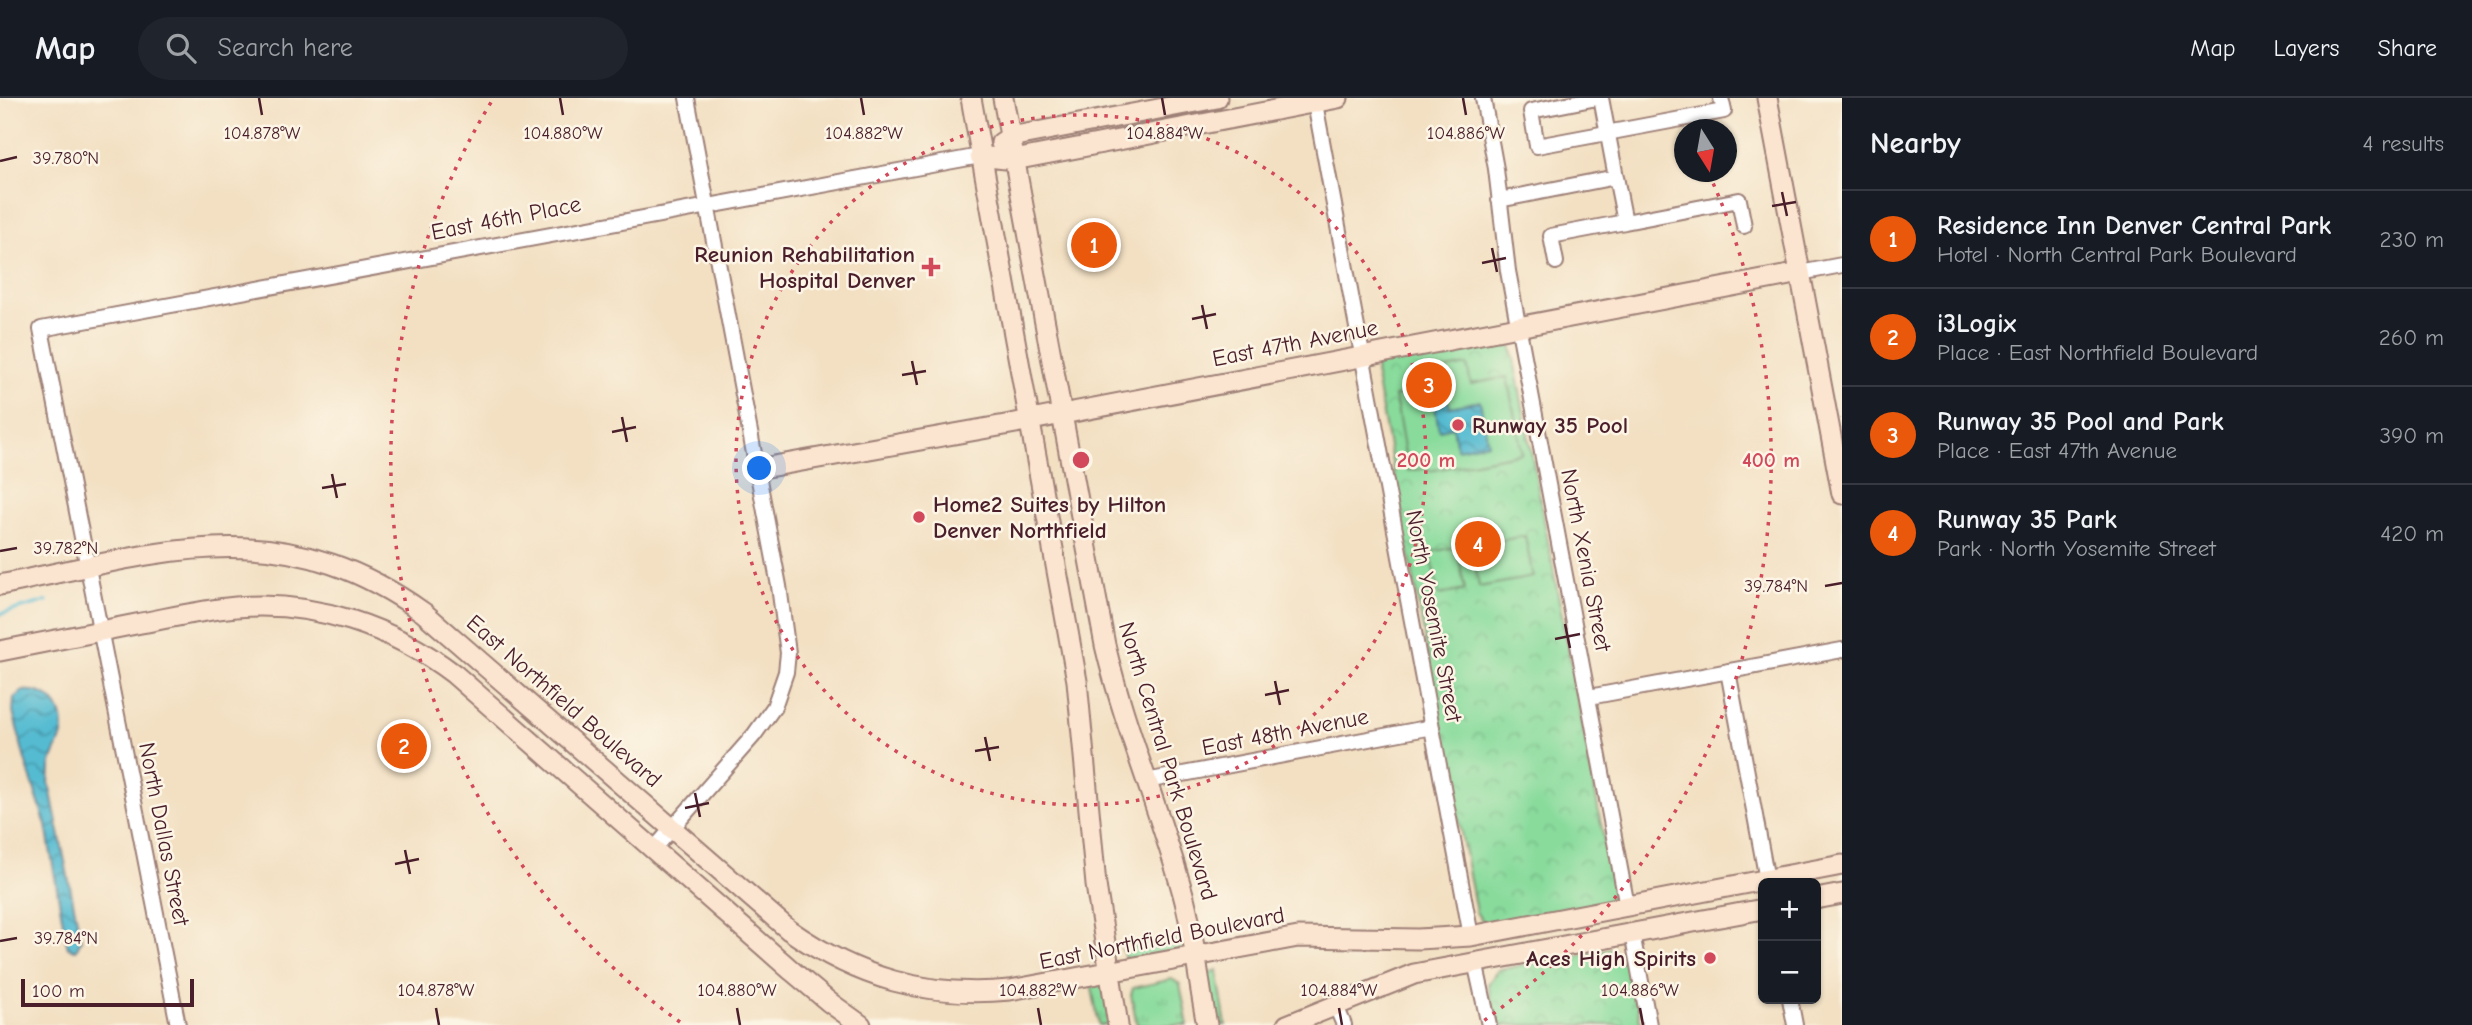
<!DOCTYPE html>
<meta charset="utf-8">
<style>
:root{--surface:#171b24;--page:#20242c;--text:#f1f3f6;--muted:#9ea1a6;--line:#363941;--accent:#ea580c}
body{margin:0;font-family:"Comic Neue",sans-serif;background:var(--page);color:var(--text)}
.controls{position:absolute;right:21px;bottom:21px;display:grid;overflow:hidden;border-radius:10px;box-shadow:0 2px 5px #0004}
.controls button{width:63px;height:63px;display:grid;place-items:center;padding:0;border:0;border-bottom:2px solid var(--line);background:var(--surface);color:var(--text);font:35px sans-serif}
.compass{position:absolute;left:1674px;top:21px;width:63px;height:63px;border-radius:50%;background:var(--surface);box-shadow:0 2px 5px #0004;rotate:169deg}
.scale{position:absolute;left:21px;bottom:18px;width:173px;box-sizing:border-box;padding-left:7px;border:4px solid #4a1f2b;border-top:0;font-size:19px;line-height:24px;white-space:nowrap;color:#4a1f2b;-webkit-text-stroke:5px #fcf5e5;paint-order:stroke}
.you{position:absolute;left:760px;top:371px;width:24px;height:24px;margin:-18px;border:5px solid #fff;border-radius:50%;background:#1a73e8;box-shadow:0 0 0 10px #1a73e833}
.badge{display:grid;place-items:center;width:46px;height:46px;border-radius:50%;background:var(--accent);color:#fff;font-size:23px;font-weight:700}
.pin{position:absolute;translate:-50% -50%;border:4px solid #fff;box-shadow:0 2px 7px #0006}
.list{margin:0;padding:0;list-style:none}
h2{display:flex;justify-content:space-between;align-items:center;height:91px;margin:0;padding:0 28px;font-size:30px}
h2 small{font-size:23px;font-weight:400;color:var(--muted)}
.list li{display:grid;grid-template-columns:46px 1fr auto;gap:21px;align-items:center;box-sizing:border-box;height:98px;padding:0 28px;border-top:2px solid var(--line)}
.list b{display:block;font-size:26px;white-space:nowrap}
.list p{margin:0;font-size:23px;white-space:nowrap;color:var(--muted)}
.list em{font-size:23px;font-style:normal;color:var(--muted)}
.icon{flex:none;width:38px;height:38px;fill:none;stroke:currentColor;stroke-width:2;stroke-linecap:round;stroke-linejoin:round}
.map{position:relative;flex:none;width:1842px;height:927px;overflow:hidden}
header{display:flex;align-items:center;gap:42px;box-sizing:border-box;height:98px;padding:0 35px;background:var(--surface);border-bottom:2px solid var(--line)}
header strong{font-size:33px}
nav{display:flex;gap:38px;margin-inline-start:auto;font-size:24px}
.search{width:490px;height:63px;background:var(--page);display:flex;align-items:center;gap:18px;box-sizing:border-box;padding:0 24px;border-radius:38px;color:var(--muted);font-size:26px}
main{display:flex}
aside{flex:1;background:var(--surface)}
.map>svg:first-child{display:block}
.grass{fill:url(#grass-tufts);stroke:#6a7d64;stroke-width:2}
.park{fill:url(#park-crowns);stroke:#6a7d64;stroke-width:2}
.pitch{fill:#89db9c;stroke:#6a7d64;stroke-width:2}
.water{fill:url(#water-waves);stroke:#4f6d7e;stroke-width:2}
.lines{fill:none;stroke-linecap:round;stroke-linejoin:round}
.stream{stroke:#54bbd1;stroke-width:3.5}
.street-casing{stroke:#9e8077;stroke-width:18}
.secondary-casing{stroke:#9e8077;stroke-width:23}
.street{stroke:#fff;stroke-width:14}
.secondary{stroke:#fce5d0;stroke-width:19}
.ticks{fill:none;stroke:#4a1f2b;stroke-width:2.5}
.ring{fill:none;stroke:#d1495b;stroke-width:3.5;stroke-dasharray:3.5 7}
.poi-dot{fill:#d1495b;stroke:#fcf5e5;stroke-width:2.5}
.labels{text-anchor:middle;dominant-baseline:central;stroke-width:5;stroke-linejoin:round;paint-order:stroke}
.street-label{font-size:23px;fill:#4a1f2b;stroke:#fcf5e5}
.poi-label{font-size:23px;font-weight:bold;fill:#4a1f2b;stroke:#fcf5e5;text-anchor:end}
.ticks-label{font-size:18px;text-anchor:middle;fill:#4a1f2b;stroke:#fcf5e5;stroke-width:5;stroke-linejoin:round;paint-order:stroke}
.centre{fill:#d1495b;stroke:#fcf5e5;stroke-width:3.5}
.ring-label{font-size:21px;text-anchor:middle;font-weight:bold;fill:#d1495b;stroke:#fcf5e5;stroke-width:5;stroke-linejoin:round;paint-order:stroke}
</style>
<header>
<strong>Map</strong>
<div class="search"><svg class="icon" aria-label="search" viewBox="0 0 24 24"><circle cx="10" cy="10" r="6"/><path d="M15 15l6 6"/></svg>Search here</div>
<nav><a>Map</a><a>Layers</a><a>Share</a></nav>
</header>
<main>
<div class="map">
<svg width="1842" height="927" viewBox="0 0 1842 927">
<defs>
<pattern id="grass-tufts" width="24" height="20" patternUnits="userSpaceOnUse" patternTransform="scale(1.75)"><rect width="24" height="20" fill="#89db9c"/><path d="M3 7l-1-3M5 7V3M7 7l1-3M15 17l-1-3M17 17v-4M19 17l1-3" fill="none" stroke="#78bc87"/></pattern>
<pattern id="park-crowns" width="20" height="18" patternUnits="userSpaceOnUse" patternTransform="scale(1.75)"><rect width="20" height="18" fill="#89db9c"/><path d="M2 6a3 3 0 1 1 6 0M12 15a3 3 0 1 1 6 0" fill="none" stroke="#78bc87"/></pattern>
<pattern id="water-waves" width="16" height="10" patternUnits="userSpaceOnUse" patternTransform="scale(1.75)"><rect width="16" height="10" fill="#54bbd1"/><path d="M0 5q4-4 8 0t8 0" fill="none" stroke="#4897aa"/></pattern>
</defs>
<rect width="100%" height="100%" fill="#fcf5e5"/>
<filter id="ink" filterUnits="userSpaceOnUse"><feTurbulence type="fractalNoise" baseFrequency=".0143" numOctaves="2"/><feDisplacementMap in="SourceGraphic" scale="14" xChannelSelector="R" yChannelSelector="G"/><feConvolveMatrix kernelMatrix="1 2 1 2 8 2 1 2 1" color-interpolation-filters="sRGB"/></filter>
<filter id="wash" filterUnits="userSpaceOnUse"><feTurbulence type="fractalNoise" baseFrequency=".00686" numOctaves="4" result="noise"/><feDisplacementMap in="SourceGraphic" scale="28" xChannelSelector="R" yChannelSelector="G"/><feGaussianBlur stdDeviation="1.57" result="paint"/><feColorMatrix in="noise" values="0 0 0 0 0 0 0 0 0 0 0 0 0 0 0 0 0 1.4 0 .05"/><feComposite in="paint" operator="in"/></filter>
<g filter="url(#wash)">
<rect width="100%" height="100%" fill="#f3e0c3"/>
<path class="grass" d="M1183,840L1185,846L1182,852L1128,863L1125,861L1122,851Z
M1217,872L1226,927H1214L1208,876Z
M1172,881L1180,886L1188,927H1137L1131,897L1133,890Z
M1100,884L1103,888L1111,927H1099L1091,885Z"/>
<path class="park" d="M1499,241L1508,244L1512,251L1613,790L1611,800L1603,807L1495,826L1483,824L1476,814L1375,274L1377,267L1384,263Z
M1612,851L1628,861L1641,927H1496L1488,886L1498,872Z"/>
<path class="pitch" d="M1467,267L1471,286L1507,279L1522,355L1429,373L1428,370L1408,373L1395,298L1414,295L1412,283L1432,279V274Z
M1525,438L1533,479L1479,489L1472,448Z
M1457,449L1465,492L1439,497L1430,454Z"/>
<path class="water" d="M1448,302L1450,309L1480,303L1488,345L1457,351L1453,329L1439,332L1434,304Z
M23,593C46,591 63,606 63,630C63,641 55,652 52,662C49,669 50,677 49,685L81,842L76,852L68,850L66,842L46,727L25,662L13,614L14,600Z"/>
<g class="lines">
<path class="stream" d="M0,516L47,503"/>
</g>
</g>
<g filter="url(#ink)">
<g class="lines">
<g class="street-casing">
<path id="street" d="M1314,0L1471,838
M1483,0L1496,71L1508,173L1627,808
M1597,0L1531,13L1537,48L1724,13L1721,0
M1499,102L1616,79L1601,0
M1625,124L1739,102L1744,128
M1556,164L1551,138L1625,124L1616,79
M1800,175L1842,167
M1728,573L1767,782
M1589,599L1842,552
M1146,683L1432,629
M654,751L754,637L774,609L786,574L788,555L779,488L687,0
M1632,835L1649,927
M1475,864L1489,927
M1790,901L1795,927
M1336,908L1344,927
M178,927L41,231L980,58"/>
</g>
<g class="secondary-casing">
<path id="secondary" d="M971,0L1077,583L1096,787L1118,927
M1003,0L1105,547C1125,632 1160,712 1183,796C1195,839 1198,883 1207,927
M1767,0L1842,396
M1001,45L1010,39L1217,0
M980,58L1014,62L1338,0
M757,371L1005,327L1800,175
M0,487C160,455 278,410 424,515L789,832C858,880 926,900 1010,892L1298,839L1418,841L1471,838L1842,767
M0,553C45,544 91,535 136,526C169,520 202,512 236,509C314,502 392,529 454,576L792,873L829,904L861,927
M1816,801L1842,796
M1287,927L1414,876L1763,811"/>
</g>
<use href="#street" class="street"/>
<use href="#secondary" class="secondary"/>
</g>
</g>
<path class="ticks" d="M259,0L262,17M560,0L563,17M861,0L864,17M1162,0L1165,17M1463,0L1466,17M0,63L17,59M1782,94L1787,118M1772,108L1796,104M1492,150L1497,174M1482,165L1506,160M1202,207L1207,231M1192,221L1216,216M912,263L917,287M902,277L926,273M622,319L627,344M612,334L636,329M332,376L337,400M322,390L346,386M0,453L17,450M1825,488L1842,485M1565,526L1570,550M1555,541L1580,536M1275,583L1280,607M1265,597L1289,592M985,639L990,663M975,653L999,649M695,695L700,719M685,710L709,705M405,752L410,776M395,766L419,761M0,843L17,840M436,910L439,927M737,910L740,927M1038,910L1041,927M1339,910L1342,927M1640,910L1643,927"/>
<g class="ring">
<circle cx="1081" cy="362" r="345"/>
<path d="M680 924A690 690 0 0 1 493 1M1709 76A690 690 0 0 1 1482 924"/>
</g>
<g class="poi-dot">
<path d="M927.5 158.5h7v7h7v7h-7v7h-7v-7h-7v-7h7z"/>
<circle cx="1458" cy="327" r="7"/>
<circle cx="919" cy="419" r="7"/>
<circle cx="1710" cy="860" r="7"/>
</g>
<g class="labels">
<g class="street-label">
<text transform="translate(506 120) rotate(-11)">East 46th Place</text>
<text transform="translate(1295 245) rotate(-11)">East 47th Avenue</text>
<text transform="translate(1586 462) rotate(79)">North Xenia Street</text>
<text transform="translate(1434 518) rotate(79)">North Yosemite Street</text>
<text transform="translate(564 603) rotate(41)">East Northfield Boulevard</text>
<text transform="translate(1285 634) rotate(-11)">East 48th Avenue</text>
<text transform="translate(1168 663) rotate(73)">North Central Park Boulevard</text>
<text transform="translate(164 736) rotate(79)">North Dallas Street</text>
<text transform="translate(1162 840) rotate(-11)">East Northfield Boulevard</text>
</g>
<g class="poi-label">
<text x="915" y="156">Reunion Rehabilitation<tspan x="915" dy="26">Hospital Denver</tspan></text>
<text x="1472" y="327" text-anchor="start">Runway 35 Pool</text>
<text x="933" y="406" text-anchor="start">Home2 Suites by Hilton<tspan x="933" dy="26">Denver Northfield</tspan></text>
<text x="1696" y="860">Aces High Spirits</text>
</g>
</g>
<g class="ticks-label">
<text x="262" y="41">104.878°W</text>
<text x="563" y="41">104.880°W</text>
<text x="864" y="41">104.882°W</text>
<text x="1165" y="41">104.884°W</text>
<text x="1466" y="41">104.886°W</text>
<text x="66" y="66">39.780°N</text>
<text x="66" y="456">39.782°N</text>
<text x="1776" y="494">39.784°N</text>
<text x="66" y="846">39.784°N</text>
<text x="436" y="898">104.878°W</text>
<text x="737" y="898">104.880°W</text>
<text x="1038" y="898">104.882°W</text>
<text x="1339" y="898">104.884°W</text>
<text x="1640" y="898">104.886°W</text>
</g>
<circle cx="1081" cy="362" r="10" class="centre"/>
<g class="ring-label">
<text x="1426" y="369">200 m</text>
<text x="1771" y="369">400 m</text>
</g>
</svg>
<div class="controls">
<button>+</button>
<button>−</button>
</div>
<svg class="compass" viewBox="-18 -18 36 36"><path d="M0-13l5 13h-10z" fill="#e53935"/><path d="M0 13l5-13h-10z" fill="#9ea1a6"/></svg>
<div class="scale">100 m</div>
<div class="you"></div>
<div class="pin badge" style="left:1094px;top:147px">1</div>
<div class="pin badge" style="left:404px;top:648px">2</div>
<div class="pin badge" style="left:1429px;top:287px">3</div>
<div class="pin badge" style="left:1478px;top:446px">4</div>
</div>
<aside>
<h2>Nearby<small>4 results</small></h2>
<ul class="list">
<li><span class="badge">1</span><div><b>Residence Inn Denver Central Park</b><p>Hotel · North Central Park Boulevard</p></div><em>230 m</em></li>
<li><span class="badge">2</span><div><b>i3Logix</b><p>Place · East Northfield Boulevard</p></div><em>260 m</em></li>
<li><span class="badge">3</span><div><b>Runway 35 Pool and Park</b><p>Place · East 47th Avenue</p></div><em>390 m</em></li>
<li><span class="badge">4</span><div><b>Runway 35 Park</b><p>Park · North Yosemite Street</p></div><em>420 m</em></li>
</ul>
</aside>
</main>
